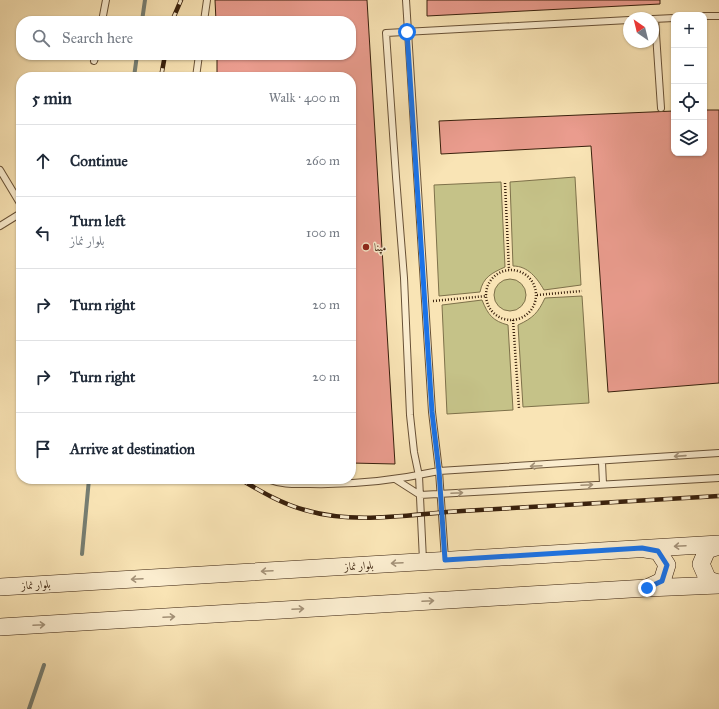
<!DOCTYPE html>
<meta charset="utf-8">
<style>
:root{--surface:#fff;--page:#f6f6f7;--text:#1f2937;--muted:#747a83;--line:#e0e1e3}
body{margin:0;font-family:"IM FELL Great Primer",Amiri,serif;background:var(--page);color:var(--text)}
.controls{position:absolute;right:12px;top:12px;display:grid;overflow:hidden;border-radius:8px;box-shadow:0 1px 3px #0004}
.controls button{width:36px;height:36px;display:grid;place-items:center;padding:0;border:0;border-bottom:1px solid var(--line);background:var(--surface);color:var(--text);font:20px sans-serif}
.compass{position:absolute;left:623px;top:12px;width:36px;height:36px;border-radius:50%;background:var(--surface);box-shadow:0 1px 3px #0004;rotate:325deg}
.stop{position:absolute;width:12px;height:12px;margin:-9px;border:3px solid #1a73e8;border-radius:50%;background:#fff}
.stop.end{background:#1a73e8;border-color:#fff;box-shadow:0 1px 4px #0008}
.list{margin:0;padding:0;list-style:none}
h2{display:flex;justify-content:space-between;align-items:center;height:52px;margin:0;padding:0 16px;font-size:17px}
h2 small{font-size:13px;font-weight:400;color:var(--muted)}
.list li{display:grid;grid-template-columns:26px 1fr auto;gap:12px;align-items:center;box-sizing:border-box;height:72px;padding:0 16px;border-top:1px solid var(--line)}
.list b{display:block;font-size:15px;white-space:nowrap}
.list p{margin:0;font-size:13px;white-space:nowrap;color:var(--muted)}
.list em{font-size:13px;font-style:normal;color:var(--muted)}
.icon{flex:none;width:22px;height:22px;fill:none;stroke:currentColor;stroke-width:2;stroke-linecap:round;stroke-linejoin:round}
.map{position:relative;flex:none;width:719px;height:709px;overflow:hidden}
.search{position:absolute;background:var(--surface);box-shadow:0 1px 3px #0004;left:16px;top:16px;width:340px;height:44px;display:flex;align-items:center;gap:10px;box-sizing:border-box;padding:0 14px;border-radius:16px;color:var(--muted);font-size:15px}
.panel{position:absolute;background:var(--surface);box-shadow:0 1px 3px #0004;left:16px;top:72px;width:340px;height:412px;border-radius:16px}
.map>svg:first-child{display:block}
.green{fill:#c5c288;stroke:#7e714a}
.lines{fill:none;stroke-linecap:round;stroke-linejoin:round}
.stream{stroke:#767e72;stroke-width:4}
.building{fill:#ea9c8e;stroke:#38200c}
.lane-casing{stroke:#685136;stroke-width:8}
.secondary-casing{stroke:#38200c;stroke-width:18}
.path{stroke:#38200c;stroke-width:2.5;stroke-dasharray:1 2;stroke-linecap:butt}
.lane{stroke:#fbedcf;stroke-width:6}
.secondary{stroke:#fbedcf;stroke-width:17}
.rail-casing{stroke:#38200c;stroke-width:4.5}
.rail{stroke:#fbedcf;stroke-width:3;stroke-dasharray:9;stroke-linecap:butt}
.oneway{stroke:#a39177}
.route{stroke:#1a73e8;stroke-width:5}
.poi-dot{fill:#8f2418;stroke:#fbedcf;stroke-width:1.5}
.labels{text-anchor:middle;dominant-baseline:central;stroke-width:3;stroke-linejoin:round;paint-order:stroke}
.poi-label{font-size:11px;fill:#38200c;stroke:#fbedcf;text-anchor:start}
.street-label{font-size:11px;fill:#38200c;stroke:#fbedcf}
</style>
<div class="map">
<svg width="719" height="709" viewBox="0 0 719 709">
<rect width="100%" height="100%" fill="#f9e4b5"/>
<filter id="stains"><feTurbulence type="fractalNoise" baseFrequency=".005" numOctaves="4"/><feColorMatrix values="0 0 0 0 .2 0 0 0 0 .09 0 0 0 0 .02 0 0 0 .5 -.17"/></filter>
<radialGradient id="worn" r=".72"><stop offset=".6" stop-color="#630" stop-opacity="0"/><stop offset="1" stop-color="#630" stop-opacity=".3"/></radialGradient>
<path class="green" d="M575,177L581,285L544,290C537,278 528,266 513,266L510,182Z
M501,182L505,267C492,273 483,277 480,292L439,296L434,185Z
M494 295a16 16 0 1 1 32 0a16 16 0 1 1-32 0Z
M582,296L589,403L523,407L518,325C533,318 538,313 545,298Z
M482,300C488,315 493,321 508,325L513,410L447,414L442,305Z"/>
<g class="lines">
<path class="stream" d="M142,21L145,0
M134,77L137,55
M82,554L89,479
M29,709L44,665"/>
</g>
<path class="building" d="M215,0H367L395,464L351,463V77H217V55H351V21H216Z
M427,0H660V4L427,16Z
M704,110H719V383L608,392L591,146L441,154L439,121L674,111V153H704Z"/>
<g class="lines">
<g class="lane-casing">
<path id="lane" d="M406,0L432,412L439,471L445,559
M704,16H719
M653,19L674,18
M655,19L661,108
M102,21L106,0
M204,21L207,0
M94,61L96,55
M196,77L199,55
M0,170L21,205
M0,226L21,213
M602,462L603,484
M267,479C283,485 294,484 310,484C353,485 397,480 439,471L719,453
M395,479L420,495L719,478
M423,560L419,476L414,452L410,415L404,278L396,177L386,33L629,20"/>
</g>
<g class="secondary-casing">
<path id="secondary" d="M719,546L707,550L701,564L708,580L719,583
M645,549L658,551L667,565L662,581L647,588
M0,587L719,544
M0,627L647,588L719,585"/>
</g>
<path class="path" d="M505,183L509,270
M486 295a25 25 0 1 1 50 0a25 25 0 1 1-50 0Z
M537,295L582,291
M433,301L487,296
M513,320L519,408"/>
<use href="#lane" class="lane"/>
<use href="#secondary" class="secondary"/>
<g class="rail-casing">
<path id="rail" d="M172,21L181,0
M161,77L165,55
M240,479C260,491 282,504 305,510C356,525 410,514 462,511C548,506 633,501 719,496"/>
</g>
<use href="#rail" class="rail"/>
</g>
<defs><path id="oneway-shaft" d="M-6 0H5M1.5-3L5.5 0L1.5 3" fill="none" stroke-width="1.6" stroke-linecap="round" stroke-linejoin="round"/></defs>
<g class="oneway">
<use href="#oneway-shaft" transform="translate(680 456) rotate(176)"/>
<use href="#oneway-shaft" transform="translate(536 466) rotate(177)"/>
<use href="#oneway-shaft" transform="translate(587 485) rotate(-3)"/>
<use href="#oneway-shaft" transform="translate(457 493) rotate(-3)"/>
<use href="#oneway-shaft" transform="translate(680 546) rotate(177)"/>
<use href="#oneway-shaft" transform="translate(397 563) rotate(177)"/>
<use href="#oneway-shaft" transform="translate(267 571) rotate(177)"/>
<use href="#oneway-shaft" transform="translate(137 579) rotate(177)"/>
<use href="#oneway-shaft" transform="translate(428 601) rotate(-3)"/>
<use href="#oneway-shaft" transform="translate(298 609) rotate(-3)"/>
<use href="#oneway-shaft" transform="translate(169 617) rotate(-3)"/>
<use href="#oneway-shaft" transform="translate(39 625) rotate(-3)"/>
</g>
<g class="lines">
<path class="route" d="M407,32L432,412L439,471L445,560L642,548L658,551L667,565L662,581L647,588"/>
</g>
<circle class="poi-dot" cx="366" cy="247" r="4"/>
<g class="labels">
<g class="poi-label">
<text x="374" y="247">مپنا</text>
</g>
<g class="street-label">
<text transform="translate(359 566) rotate(-3)">بلوار نماز</text>
<text transform="translate(36 585) rotate(-3)">بلوار نماز</text>
</g>
</g>
<rect width="100%" height="100%" filter="url(#stains)"/>
<rect width="100%" height="100%" fill="url(#worn)"/>
</svg>
<div class="controls">
<button>+</button>
<button>−</button>
<button><svg class="icon" aria-label="locate" viewBox="0 0 24 24"><circle cx="12" cy="12" r="6"/><path d="M12 2v4M12 18v4M2 12h4M18 12h4"/></svg></button>
<button><svg class="icon" aria-label="layers" viewBox="0 0 24 24"><path d="M12 4l9 5-9 5-9-5zM3 14l9 5 9-5"/></svg></button>
</div>
<svg class="compass" viewBox="-18 -18 36 36"><path d="M0-13l5 13h-10z" fill="#e53935"/><path d="M0 13l5-13h-10z" fill="#747a83"/></svg>
<div class="stop" style="left:407px;top:32px"></div>
<div class="stop end" style="left:647px;top:588px"></div>
<div class="search"><svg class="icon" aria-label="search" viewBox="0 0 24 24"><circle cx="10" cy="10" r="6"/><path d="M15 15l6 6"/></svg>Search here</div>
<section class="panel">
<h2>5 min<small>Walk · 400 m</small></h2>
<ul class="list">
<li><svg class="icon" aria-label="ahead" viewBox="0 0 24 24"><path d="M12 20V5M6 11l6-6 6 6"/></svg><div><b>Continue</b></div><em>260 m</em></li>
<li><svg class="icon" aria-label="left" viewBox="0 0 24 24"><path d="M17 20v-9H6M10 6l-5 5 5 5"/></svg><div><b>Turn left</b><p>بلوار نماز</p></div><em>100 m</em></li>
<li><svg class="icon" aria-label="right" viewBox="0 0 24 24"><path d="M7 20v-9h11M14 6l5 5-5 5"/></svg><div><b>Turn right</b></div><em>20 m</em></li>
<li><svg class="icon" aria-label="right" viewBox="0 0 24 24"><path d="M7 20v-9h11M14 6l5 5-5 5"/></svg><div><b>Turn right</b></div><em>20 m</em></li>
<li><svg class="icon" aria-label="arrive" viewBox="0 0 24 24"><path d="M6 21V4h12l-3 4 3 4H6"/></svg><div><b>Arrive at destination</b></div></li>
</ul>
</section>
</div>
